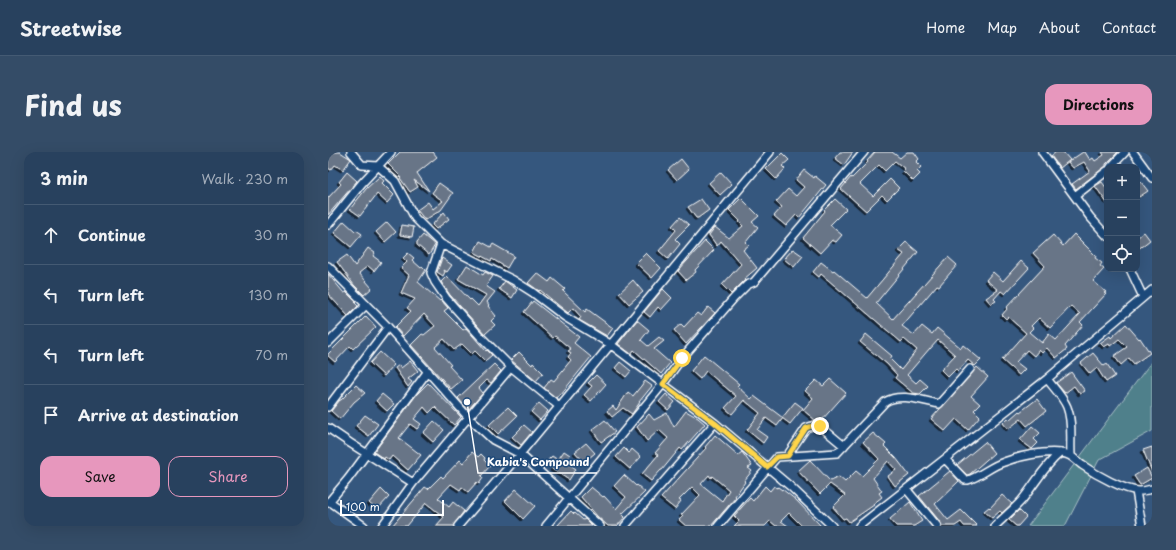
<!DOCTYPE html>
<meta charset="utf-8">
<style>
:root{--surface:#28415e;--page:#344c67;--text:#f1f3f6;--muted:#a5afbc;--line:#445a73;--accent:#e797bd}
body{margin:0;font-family:"Playpen Sans",sans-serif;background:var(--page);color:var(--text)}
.controls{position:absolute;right:12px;top:12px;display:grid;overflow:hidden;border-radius:8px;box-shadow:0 4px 16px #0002}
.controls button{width:36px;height:36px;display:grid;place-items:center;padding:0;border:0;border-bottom:1px solid var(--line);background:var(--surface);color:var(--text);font:20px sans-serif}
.scale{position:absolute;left:12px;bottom:10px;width:104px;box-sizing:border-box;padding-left:4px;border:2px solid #fff;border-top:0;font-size:11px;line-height:14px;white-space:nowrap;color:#fff;-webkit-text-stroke:3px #1f4a7a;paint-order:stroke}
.stop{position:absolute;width:12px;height:12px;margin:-9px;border:3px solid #ffd54a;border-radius:50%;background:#fff}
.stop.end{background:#ffd54a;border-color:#fff;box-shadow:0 1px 4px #0008}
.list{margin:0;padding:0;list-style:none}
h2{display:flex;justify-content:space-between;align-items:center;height:52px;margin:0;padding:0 16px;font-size:17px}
h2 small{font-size:13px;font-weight:400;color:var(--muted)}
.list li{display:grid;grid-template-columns:26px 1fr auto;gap:12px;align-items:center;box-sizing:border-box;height:60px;padding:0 16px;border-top:1px solid var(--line)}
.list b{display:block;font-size:15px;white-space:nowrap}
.list em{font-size:13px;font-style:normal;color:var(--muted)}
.actions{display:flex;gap:8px;padding:12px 16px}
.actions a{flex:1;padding:9px 0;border:1px solid var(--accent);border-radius:12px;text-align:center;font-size:14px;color:var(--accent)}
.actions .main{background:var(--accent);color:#111}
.icon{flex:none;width:22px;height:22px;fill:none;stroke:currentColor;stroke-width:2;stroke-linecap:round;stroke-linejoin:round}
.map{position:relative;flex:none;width:824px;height:374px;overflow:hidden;border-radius:12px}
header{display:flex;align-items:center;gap:24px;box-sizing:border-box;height:56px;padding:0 20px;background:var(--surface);border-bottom:1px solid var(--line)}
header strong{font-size:19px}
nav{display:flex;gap:22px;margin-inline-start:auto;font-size:14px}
.intro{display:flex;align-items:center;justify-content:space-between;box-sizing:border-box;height:96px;padding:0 24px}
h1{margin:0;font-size:28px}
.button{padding:10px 18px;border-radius:12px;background:var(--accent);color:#111;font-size:14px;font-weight:700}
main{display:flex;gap:24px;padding:0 24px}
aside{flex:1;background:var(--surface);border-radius:12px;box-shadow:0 4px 16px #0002}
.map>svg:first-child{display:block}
.green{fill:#50808b;stroke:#a8c0c5}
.building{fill:#677487;stroke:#fff;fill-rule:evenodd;filter:url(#shadow)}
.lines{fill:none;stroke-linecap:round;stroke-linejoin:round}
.minor-casing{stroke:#fff;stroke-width:10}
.minor{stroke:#1f4a7a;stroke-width:7}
.route{stroke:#ffd54a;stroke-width:5}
.leader{fill:none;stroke:#fff;stroke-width:1.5}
.callout-dot{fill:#fff;stroke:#1f4a7a;stroke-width:1.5}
.callout-label{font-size:11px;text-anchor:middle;font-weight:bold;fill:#fff;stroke:#1f4a7a;stroke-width:3;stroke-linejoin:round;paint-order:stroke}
</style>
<header>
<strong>Streetwise</strong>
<nav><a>Home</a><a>Map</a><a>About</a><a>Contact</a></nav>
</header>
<div class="intro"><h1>Find us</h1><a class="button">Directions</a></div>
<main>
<aside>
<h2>3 min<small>Walk · 230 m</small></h2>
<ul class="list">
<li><svg class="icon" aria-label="ahead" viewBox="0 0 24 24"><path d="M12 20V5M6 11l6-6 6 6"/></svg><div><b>Continue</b></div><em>30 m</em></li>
<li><svg class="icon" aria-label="left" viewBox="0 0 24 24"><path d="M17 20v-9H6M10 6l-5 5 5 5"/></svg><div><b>Turn left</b></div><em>130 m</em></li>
<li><svg class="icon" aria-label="left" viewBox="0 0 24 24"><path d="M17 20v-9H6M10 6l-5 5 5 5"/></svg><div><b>Turn left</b></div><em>70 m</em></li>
<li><svg class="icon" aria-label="arrive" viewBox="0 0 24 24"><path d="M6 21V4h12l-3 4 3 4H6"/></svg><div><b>Arrive at destination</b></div></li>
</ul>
<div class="actions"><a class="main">Save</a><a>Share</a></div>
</aside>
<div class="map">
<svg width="824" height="374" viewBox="0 0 824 374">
<defs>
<filter id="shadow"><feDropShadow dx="-2" dy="2" stdDeviation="0" flood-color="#0009"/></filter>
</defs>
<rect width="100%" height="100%" fill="#35577e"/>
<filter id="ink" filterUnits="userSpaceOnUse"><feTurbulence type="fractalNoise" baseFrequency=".025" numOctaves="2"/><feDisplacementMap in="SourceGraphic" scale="8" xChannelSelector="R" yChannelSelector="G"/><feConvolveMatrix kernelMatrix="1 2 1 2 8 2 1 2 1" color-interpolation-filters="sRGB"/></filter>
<g filter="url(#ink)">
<path class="green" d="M824,209V279L771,308L737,374H700Z"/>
<path class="building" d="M0,0H12L23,7L15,18L7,13L3,18L0,16Z
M72,0H105L109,5L89,21L101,39L86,28L90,35L82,40L72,26L73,25L60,12Z
M512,0H525L516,13L507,6Z
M547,0H564L572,6L579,0H586L591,7L588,10L593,15L589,19L592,22L585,29L575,19L577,17L567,9L557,19L551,13L532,32L545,44L562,27L571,36L559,48L554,43L538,59L513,37L523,25L524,26L540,10L539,9Z
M728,0H735L742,8L732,16L723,4Z
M755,0H757L762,8L765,6L767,9L776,3L774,0H790L778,12V14L748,37L744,32L762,19L756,10L745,16L740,10Z
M454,1L461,8L454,14L457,17L448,27L438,17Z
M353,7L361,17L349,28L340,18Z
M476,18L486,26L487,24L498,33L471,66L468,63L458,74L446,64L454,55L448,50L460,37L468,44L476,35L468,28Z
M19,20L29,29L0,63V46L13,32L11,30Z
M393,20L404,32L392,43L381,31Z
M52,24L56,29L54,31L66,43L59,51L49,42L32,64L22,57L38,37Z
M774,30L779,37V51L767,34Z
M813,30L820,39L811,45L809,41V33Z
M111,31L125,41L113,58L97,68L89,58L100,50L105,57L115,49L104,41Z
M413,46L431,64L424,70L430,75L418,90L421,93L415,98L429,116L416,127L417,128L403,142L394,133L413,112L393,89L389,94L381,83L387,75L401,86L415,74L411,70L412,69L401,58Z
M373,47L381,58L370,66H368L360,55Z
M507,47L518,57L502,73L514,83L508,90L504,88L492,101L475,86L497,59L496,58Z
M116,60L121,67L108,77L104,73Z
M352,65L361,73L347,87L352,92L340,107L331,99L348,78L344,74Z
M16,69L27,79L28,78L34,82L23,95L6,81Z
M59,70L68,80L57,90L48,80Z
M74,73L86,75L84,85L72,83Z
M816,80L822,88L809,98V86Z
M746,82L768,104L767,106L774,111L772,114L776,117L765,129L778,140L776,141L778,142L752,170L755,173L737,194L739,197L728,206L719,196L714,201L711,198L706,204L699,198L688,210L697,217L691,223L674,208L698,181L680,165L678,167L674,163L679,157L678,156L717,114L705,101L725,83L735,94ZM743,154L752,162L728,188L721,182L714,191L701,180L705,176L703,174L711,166L722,176Z
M95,83L107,93L101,103L89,93V90Z
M152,89L163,95L165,92L186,104L179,116L164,107L163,109L146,100Z
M377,89L386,98L367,118L368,120L358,128L350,119Z
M578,90L590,100L548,151L565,167L620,105L629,113L611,134L609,133L574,174L586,183L594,174L604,182L609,176L633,196L635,193L653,208L647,214L640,208L630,219L628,217L620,225L613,218L627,203L610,188L602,197V196L579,223L588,231L592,227L600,234L592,242L585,241L567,226L569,223L559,212L532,190L538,182L564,204L562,207L573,218L589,198L576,187L573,190L493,122L491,125L485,120L493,110L505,119L506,118L539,146L576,102L570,98Z
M40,96L47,101L45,104L53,110L46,119L40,114L31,121L44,136L36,143L26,133L9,110L19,103L27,114Z
M465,97L475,104L466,115L456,107Z
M80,101L86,106L84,108L93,116L94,114L98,118L90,130L112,149L113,148L120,156L116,159L135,178L138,176L158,199L159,198L164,203L157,209L147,199L144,202L134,192L126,198L116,187L107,195L123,213L121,214L134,228L123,237L83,193L94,182L96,183L107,174L96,162L75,184L67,175L83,159L79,156L87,147L73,141L81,123L73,116L79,110L75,106Z
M318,101L333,116L324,126L308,111Z
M114,106L124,113L119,120L116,118L117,120L115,124L109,120Z
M693,109L701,116L677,142L673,139L666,147L668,149L663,152L658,146L670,138L658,128L665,120L675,129Z
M139,113L155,123L157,120L165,124L158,134L167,140L159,150L161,153L160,154L168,164L163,169L167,173L157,182L122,143L113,130L119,124L142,148L143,147L150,154L158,143L130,127Z
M209,121L221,130L224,126L237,137L235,139L257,160L259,157L285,176L279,184L251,168L253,165L245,156L240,161L212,138L211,139L200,131Z
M0,122L16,141L18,140L28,150L27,151L30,154L20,164L0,142Z
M305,128L315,140L301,152L291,141Z
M177,129L189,138L184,146L171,137Z
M335,137L344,146L333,158L330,155L322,165L316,160Z
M205,149L251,185L246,191L263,205L233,242L232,241L228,246L216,236L223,227L226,229L243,208L240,205L243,201L240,199L243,197L227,184L225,186L196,160Z
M380,155L387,161L358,192L346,178L353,172L356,175L369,161L373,164Z
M38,164L48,175L25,197L22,194L7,210L0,204V202Z
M309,168L321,178L313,188L320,194L331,185L336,189L326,197L342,211L333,222L306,198L303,202L290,192Z
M798,172L811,187L812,186L822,201L806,212L801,206L793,213L786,204L799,195L791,187L782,194L781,192L776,195L772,191L782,184L783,186Z
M52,200L66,213L56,224L42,211Z
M191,200L204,213L205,211L215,221L208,229L183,208Z
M765,201L776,214L779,212L787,224L778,230L769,216L762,222L753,211Z
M376,203L411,232L409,234L423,247L426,244L455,266L449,274L438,266L429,278L439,285L435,291L419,278L432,261L416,248L404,262L397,256L408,244L378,219L372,227L363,219Z
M82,209L90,219L80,227L84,230L80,235L67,216L71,213L73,216Z
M292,210L303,219L298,225L287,216Z
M166,212L173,219L163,231L159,228L151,236L155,241L140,258L130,246Z
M649,215L660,225L643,244L652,252L646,258L652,264L640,278L628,267L617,279L603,267Z
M743,220L757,239L752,242L746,234L737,241L728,231Z
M268,223L278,232L263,249L256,243L264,234L260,231Z
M502,227L518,241L493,269L487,268L475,258L485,246L477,239L488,228L495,234Z
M317,229L324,234L311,250H312L304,262L295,256L284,265L279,259L285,254L288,258L300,240L305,244Z
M100,231L133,265L126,273L107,255L101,261L96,255L86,267L93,272L89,277L82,272L71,286L93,303L80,318L64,304L61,308L57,305L56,307L46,300L89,242Z
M28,233L37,241L26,250L12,267L3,259L12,248H13Z
M54,242L66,252L59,259L48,249Z
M338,242L347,250L340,258L331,250Z
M709,247L718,259L699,274L693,267L680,277L675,271L680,266L681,268L691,259L692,260Z
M467,250L475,256L462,272L454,266Z
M211,251L220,259L212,268L203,260Z
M180,255L189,264L170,282L161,273Z
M358,259L370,266L377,272L354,298L352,296L334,318H333L323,329L314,322L330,303L327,301L340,286L331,278L319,289L309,275L321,262L326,268L339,261L346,275Z
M37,263L50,272L41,284L28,274Z
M277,268L287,280L273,290L264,278Z
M106,269L116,278L105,290L95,281Z
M196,273L204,280L193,293L184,285Z
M704,274L712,281L706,287L710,291L704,297L692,288Z
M545,281L558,292L556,294L568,306L581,323L567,334L560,324L568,318L560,309L545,326L554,339L551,341L554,345L545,352L546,353L521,370L518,366L515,367L505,355L517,343L502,332L492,342L470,319L482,308L502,329L511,325L517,330L528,319L534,324L551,307L535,290Z
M387,283L410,303L414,300L424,314L420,316L424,319L416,329L417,330L407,344L408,345L383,374H358L351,368L355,364L353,363L372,343L364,335L351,348L353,349L347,357L333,346L378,296L377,295ZM381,323L383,326L384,324L401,338L394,349L373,332Z
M657,290L666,301L642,322L639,323L629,313Z
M258,291L267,301L256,310L247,300Z
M824,295V320L815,298Z
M296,296L301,301L304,297L313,305L302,317L288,305Z
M236,299L242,303L237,309L248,317L241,328L224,317L227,313L220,308L224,304L230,308Z
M144,300L150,305L153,302L157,306L156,308L162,314L153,324L155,326L151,332L149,330L140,340L134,335L132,338L123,332L110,346L121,355L125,350L136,359L125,374H108L116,365L98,351L79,374H64L97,335L100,337L113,324L115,326L132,308L135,311Z
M819,316L824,326L812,333L806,324Z
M622,319L631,329L607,352L620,368L633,358L649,374H636L633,370L627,374H614L613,371L591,344Z
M296,323L308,334L309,333L317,340L294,362L297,365L289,374H280L269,364L253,345L263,335L275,345L276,344L288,357L298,345L286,334Z
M437,334L442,339L446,334L449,336L450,335L454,338V337L468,348L493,374H474L461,361L453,369L460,374H448L442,369L437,374H406L411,369L406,364L422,346L425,349Z
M53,337L61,345L49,358L41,351Z
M188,337L207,354L195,367L177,349Z
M674,343L684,352L674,361L672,359L664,366L656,359L661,355L662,356Z
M582,350L594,369L586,374H568L562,367Z
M691,358L698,365L690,374H688L681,368Z
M243,359L246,362L247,361L255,368L257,367L264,374H229Z"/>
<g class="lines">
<g class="minor-casing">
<path id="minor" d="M23,0L34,13L50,14
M63,0L50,14L67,29L87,66L113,92L185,128L204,140L237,165L282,192L387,271L463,335L504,374
M714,0L762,65L779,84
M805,0L824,26
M783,15L797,0
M747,44L779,19
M0,73L34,31L50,14
M113,92L103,121L107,130L118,146L151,183L183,215L232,255
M0,114L60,175L141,266L165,288L192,302L272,374
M802,117L815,145
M0,191L38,153
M719,227C726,236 735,245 739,255C745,270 742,288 743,303
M0,255L60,175
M0,276L22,291L85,331
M459,304L478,276L487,273L492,274L516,294
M617,307L637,328H640C653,324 663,314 676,310C692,304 715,299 733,301C743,302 746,307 754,313C767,322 797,339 812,339C816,339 820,338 824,337
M579,338L609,374
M808,339L814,374
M1,349L36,374
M0,351L20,327L100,219
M54,374L85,331L183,215
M130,374L192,302L442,0
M218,374L335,232L354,206L406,146L419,133L426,130L536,0
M297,374L387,271
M390,374L449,305L509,301L557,250C572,240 595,249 611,252L642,217
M531,374L719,227L824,138
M667,374C676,365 686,357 694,348C707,332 716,314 732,301"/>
</g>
<use href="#minor" class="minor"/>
</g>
</g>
<g class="lines" filter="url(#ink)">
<path class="route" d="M354,206L335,232L387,271L439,315L449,305L460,304L478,276L487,273L492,274"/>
</g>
<path class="leader" d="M139 250L150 321H269"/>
<circle class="callout-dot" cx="139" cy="250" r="4"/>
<g class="callout-label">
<text x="210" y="314">Kabia's Compound</text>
</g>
</svg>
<div class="controls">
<button>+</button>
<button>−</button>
<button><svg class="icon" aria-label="locate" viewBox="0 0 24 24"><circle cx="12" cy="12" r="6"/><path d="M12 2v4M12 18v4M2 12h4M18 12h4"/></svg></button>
</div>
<div class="scale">100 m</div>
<div class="stop" style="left:354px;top:206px"></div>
<div class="stop end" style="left:492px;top:274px"></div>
</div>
</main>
